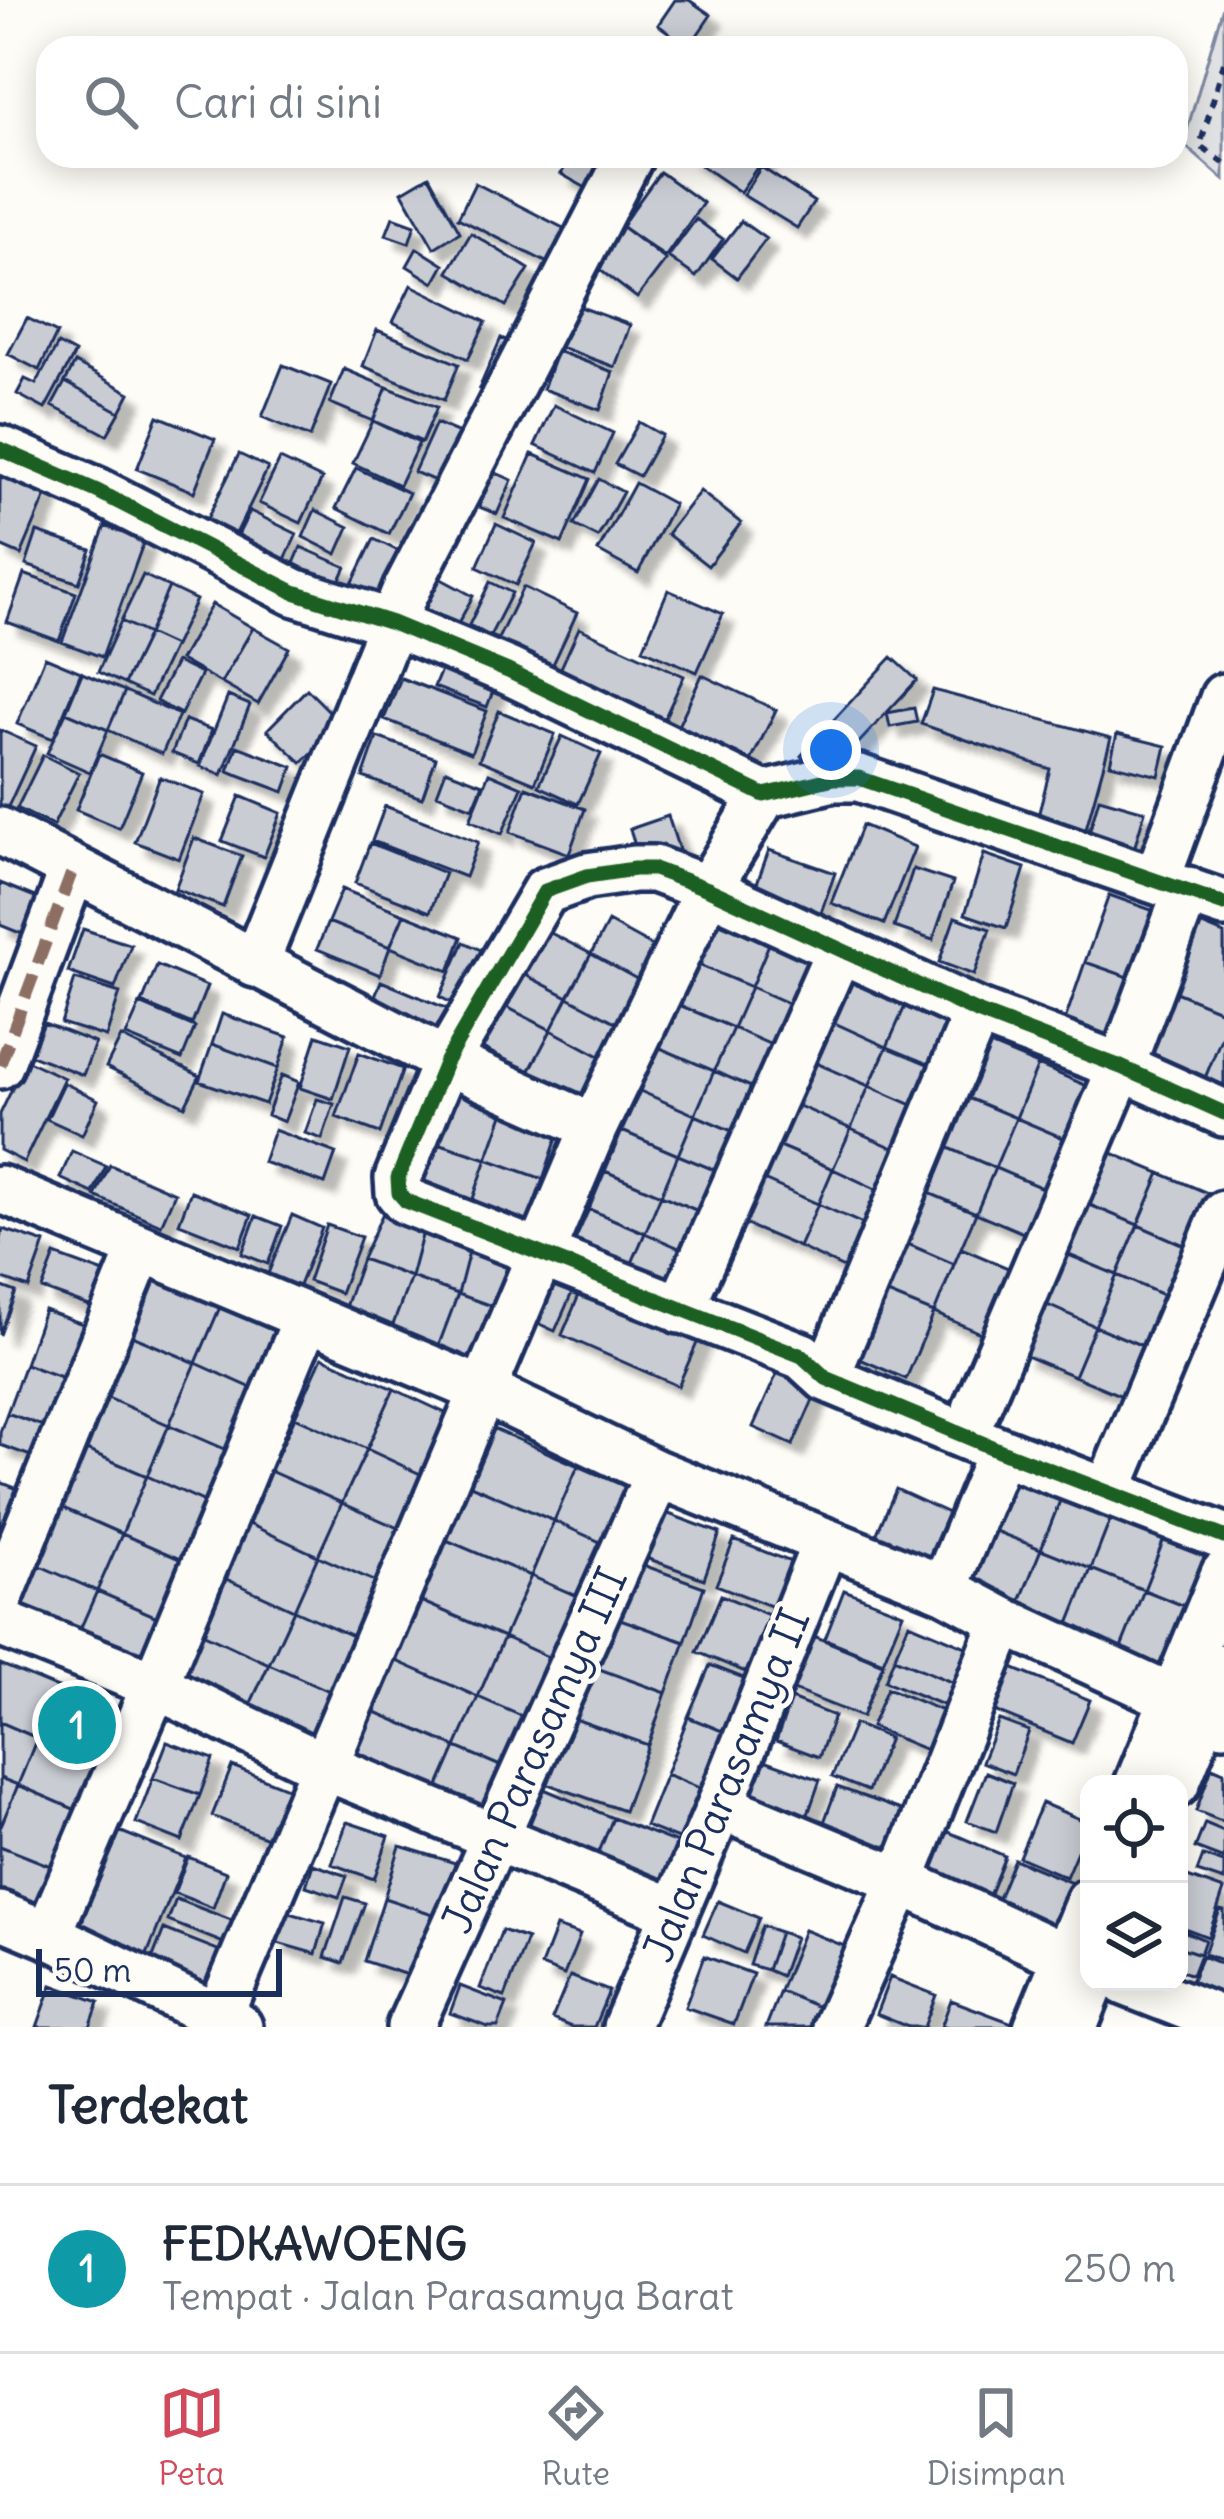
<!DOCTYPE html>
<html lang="id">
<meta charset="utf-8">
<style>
:root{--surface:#fff;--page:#f2f2f3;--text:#1f2937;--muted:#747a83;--line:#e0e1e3;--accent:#d1495b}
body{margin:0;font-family:Delius,sans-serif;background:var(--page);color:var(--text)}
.controls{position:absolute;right:36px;bottom:36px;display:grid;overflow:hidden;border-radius:24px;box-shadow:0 6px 30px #0003}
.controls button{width:108px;height:108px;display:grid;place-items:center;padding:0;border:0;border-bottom:3px solid var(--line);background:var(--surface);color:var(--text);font:60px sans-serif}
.scale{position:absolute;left:36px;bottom:30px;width:246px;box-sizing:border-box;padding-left:12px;border:6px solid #1b2f5e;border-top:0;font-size:33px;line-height:42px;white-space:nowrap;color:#1b2f5e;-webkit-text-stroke:9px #fdfcf7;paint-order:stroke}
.you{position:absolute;left:831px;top:750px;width:42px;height:42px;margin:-30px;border:9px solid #fff;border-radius:50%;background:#1a73e8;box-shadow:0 0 0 18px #1a73e833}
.badge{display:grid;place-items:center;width:78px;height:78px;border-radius:50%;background:var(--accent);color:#fff;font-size:39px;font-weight:700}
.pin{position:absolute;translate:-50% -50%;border:6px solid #fff;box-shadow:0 3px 12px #0006}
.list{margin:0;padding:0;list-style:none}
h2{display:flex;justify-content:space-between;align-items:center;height:156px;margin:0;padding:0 48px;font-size:51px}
h2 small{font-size:39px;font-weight:400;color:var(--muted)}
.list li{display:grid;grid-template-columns:78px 1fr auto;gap:36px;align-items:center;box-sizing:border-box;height:168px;padding:0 48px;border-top:3px solid var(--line)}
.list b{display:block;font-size:45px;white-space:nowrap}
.list p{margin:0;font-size:39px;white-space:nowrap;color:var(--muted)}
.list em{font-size:39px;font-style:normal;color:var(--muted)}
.icon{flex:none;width:66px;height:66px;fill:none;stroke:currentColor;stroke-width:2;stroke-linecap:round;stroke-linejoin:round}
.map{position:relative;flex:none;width:1224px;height:2027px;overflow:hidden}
.search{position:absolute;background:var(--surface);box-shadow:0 6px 30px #0003;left:36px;right:36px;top:36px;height:132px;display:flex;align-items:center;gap:30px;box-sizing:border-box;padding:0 42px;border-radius:36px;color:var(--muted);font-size:45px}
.sheet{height:324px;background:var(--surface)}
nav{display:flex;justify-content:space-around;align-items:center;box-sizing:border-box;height:168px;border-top:3px solid var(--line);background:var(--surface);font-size:33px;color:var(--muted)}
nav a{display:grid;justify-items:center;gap:6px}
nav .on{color:var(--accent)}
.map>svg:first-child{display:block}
.green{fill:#e0e1e3;stroke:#7e88a0;stroke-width:3}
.building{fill:#c9ccd3;stroke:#1b2f5e;stroke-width:3;filter:url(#shadow)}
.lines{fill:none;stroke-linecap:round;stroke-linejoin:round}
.minor-casing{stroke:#1b2f5e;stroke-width:54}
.path{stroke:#1b2f5e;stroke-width:6;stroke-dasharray:9 9;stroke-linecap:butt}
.minor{stroke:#fdfcf7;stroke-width:45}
.quiet{stroke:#8d6e63;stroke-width:12;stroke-dasharray:24 12;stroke-linecap:butt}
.cycleway-casing{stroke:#fdfcf7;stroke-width:22}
.cycleway{stroke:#1b5e20;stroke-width:15}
.labels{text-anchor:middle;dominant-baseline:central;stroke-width:10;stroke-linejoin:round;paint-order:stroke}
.street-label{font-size:42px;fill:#1b2f5e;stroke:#fdfcf7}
</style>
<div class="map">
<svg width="1224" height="2027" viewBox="0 0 1224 2027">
<defs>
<filter id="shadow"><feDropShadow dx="11" dy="11" stdDeviation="3" flood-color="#0004"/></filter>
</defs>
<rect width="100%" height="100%" fill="#fdfcf7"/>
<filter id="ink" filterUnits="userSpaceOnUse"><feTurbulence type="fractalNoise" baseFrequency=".00833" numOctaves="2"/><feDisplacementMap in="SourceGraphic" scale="24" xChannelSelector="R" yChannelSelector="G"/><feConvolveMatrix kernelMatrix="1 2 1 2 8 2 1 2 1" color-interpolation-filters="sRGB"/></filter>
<g filter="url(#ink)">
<path class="green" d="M1224,3V180L1183,144Z"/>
<path class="building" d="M675,0H689L711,15L689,47L658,25Z
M571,156H619L597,194L561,174Z
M687,156H765L740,192Z
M761,167L814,202L797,228L743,195Z
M660,172L703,203L665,257L621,226Z
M429,176L460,232L434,248L402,192Z
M475,183L571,232L554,266L458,218Z
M393,217L415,225L409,243L386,235Z
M696,219L723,239L696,277L668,257Z
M741,221L766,239L737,278L712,259Z
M621,226L666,260L637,298L592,264Z
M471,233L529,269L506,306L448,272Z
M417,248L444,265L434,283L407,266Z
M411,285L486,322L468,359L393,322Z
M575,305L630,325L615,367L560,347Z
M27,318L57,333L39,370L8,354Z
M377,330L459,364L444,400L363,366Z
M501,338L520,346L498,396L479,389Z
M58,344L75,353L45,409L17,394L25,379L36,384Z
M557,351L613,372L600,410L543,389Z
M75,363L130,393L120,412L65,382Z
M283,365L331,384L310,437L262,417Z
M344,369L387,387L373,421L330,403Z
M65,382L120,412L107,435L52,406Z
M387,387L437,407L422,442L373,421Z
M554,405L613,433L595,473L535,445Z
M158,416L215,439L194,492L137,469Z
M373,421L419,443L399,485L353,463Z
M639,422L662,435L639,476L615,464Z
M436,423L469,437L447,486L414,472Z
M239,454L268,468L231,544L202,529Z
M532,454L590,479L562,543L504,518Z
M280,459L322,479L301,523L259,503Z
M356,468L409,493L389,534L336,508Z
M494,472L512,480L497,514L479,507Z
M0,473L48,491L21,555L0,546Z
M599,479L623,492L598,537L574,525Z
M635,483L674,504L638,573L598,551Z
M700,491L741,523L708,566L667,534Z
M315,510L349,527L337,554L303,537Z
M250,511L297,534L279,572L231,549Z
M496,524L536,543L516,585L477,567Z
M105,526L144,541L102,657L62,642Z
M37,532L91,550L79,583L26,565Z
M374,539L414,559L385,620L344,600Z
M301,547L346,567L331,599L287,580Z
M428,572L473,596L451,637L406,613Z
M24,574L76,593L59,641L7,622Z
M143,575L169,587L148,634L121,621Z
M490,582L512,593L490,636L469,625Z
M169,587L196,600L174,646L148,634Z
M523,587L577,613L549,673L494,647Z
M668,590L723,614L697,672L643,649Z
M212,604L253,628L221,683L180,660Z
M121,621L148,634L124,684L98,672Z
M253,628L289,648L258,704L221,683Z
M579,628L684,676L661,726L556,679Z
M148,634L174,646L150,696L124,684Z
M45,657L81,672L53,739L17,724Z
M892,657L917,680L854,748L829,725Z
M176,662L201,674L181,714L156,701Z
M444,663L496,683L487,707L434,687Z
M82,673L125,691L108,730L66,712Z
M702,675L776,710L750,763L677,728Z
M401,678L487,711L471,753L384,719Z
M307,689L341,723L302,763L267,730Z
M933,690L1111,738L1082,843L1035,828L1050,769L921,724Z
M125,691L179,715L162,754L108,730Z
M228,696L250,705L222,775L200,766Z
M914,708L917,722L890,727L887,713Z
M499,711L555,734L535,783L479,760Z
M66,712L108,730L90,772L47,753Z
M185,720L212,730L199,764L172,753Z
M829,725L854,748L826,779L801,756Z
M0,730L36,746L7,809L0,806Z
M1117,734L1166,746L1159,776L1110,764Z
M562,736L601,754L578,804L539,786Z
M377,737L436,758L422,798L363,777Z
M237,746L293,767L284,792L228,771Z
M99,754L142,772L119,828L76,810Z
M43,755L79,773L53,826L17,808Z
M446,770L483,784L473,808L437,794Z
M489,773L522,787L502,834L470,820Z
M160,777L204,794L179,859L135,842Z
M526,787L585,809L569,854L510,832Z
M240,796L281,813L264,857L222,841Z
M1099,798L1145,811L1130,863L1084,850Z
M385,806L478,842L465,877L372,841Z
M668,816L679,850L640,863L630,829Z
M862,825L915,847L884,924L831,903Z
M194,838L242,856L223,907L175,889Z
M370,843L445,873L430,912L355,883Z
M769,850L835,873L814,932L749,905Z
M984,854L1025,868L1006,928L965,914Z
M913,869L953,882L933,940L894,927Z
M0,883L50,903L35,939L0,925Z
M342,889L404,914L390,947L328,922Z
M1109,895L1157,912L1134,979L1085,962Z
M404,914L462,937L449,971L390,947Z
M955,917L990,929L974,975L939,962Z
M713,920L769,944L751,987L694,963Z
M1193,921L1224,934V1012L1166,988Z
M328,922L390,947L380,975L317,949Z
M608,922L663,952L646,984L591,954Z
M541,928L591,954L568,997L518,971Z
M83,929L131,945L115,988L68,972Z
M464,942L487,953L462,1008L440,997Z
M769,944L820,966L801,1009L751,987Z
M591,954L646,984L623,1026L568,997Z
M1085,962L1134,979L1113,1037L1065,1020Z
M694,963L751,987L733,1028L677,1004Z
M157,965L207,986L192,1024L142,1003Z
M518,971L568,997L551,1030L501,1004Z
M845,977L906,1004L887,1047L826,1019Z
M75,979L120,993L106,1037L61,1023Z
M381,981L448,1009L436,1036L370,1008Z
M751,987L801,1009L783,1050L733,1028Z
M1166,988L1224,1012V1031L1205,1078L1140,1051Z
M568,997L623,1026L605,1059L551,1030Z
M140,1004L195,1027L182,1059L126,1036Z
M501,1004L551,1030L529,1072L479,1046Z
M677,1004L733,1028L714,1071L658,1047Z
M906,1004L953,1024L935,1067L887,1047Z
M222,1014L288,1037L278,1068L212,1044Z
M826,1019L887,1047L869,1086L809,1060Z
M44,1023L95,1043L83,1075L31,1055Z
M733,1028L783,1050L765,1093L714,1071Z
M551,1030L605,1059L583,1102L529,1072Z
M1224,1031V1086L1205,1078Z
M317,1035L350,1046L333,1099L300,1088Z
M121,1037L200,1076L185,1106L106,1067Z
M978,1040L1038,1065L1016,1118L956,1093Z
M212,1044L278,1068L265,1104L199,1081Z
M658,1047L714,1071L695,1115L640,1091Z
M887,1047L935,1067L917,1107L869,1086Z
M359,1053L403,1069L380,1133L336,1117Z
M26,1060L64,1078L24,1162L0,1150V1114Z
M809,1060L869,1086L851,1129L790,1102Z
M1038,1065L1097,1090L1075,1143L1016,1118Z
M714,1071L765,1093L746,1137L695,1115Z
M282,1075L299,1082L284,1122L267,1115Z
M64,1083L98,1100L82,1135L47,1119Z
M869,1086L917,1107L898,1150L851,1129Z
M640,1091L695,1115L678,1155L622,1131Z
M455,1092L505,1109L487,1159L438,1143Z
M956,1093L1016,1118L995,1168L935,1142Z
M317,1099L334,1104L322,1139L305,1133Z
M790,1102L851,1129L833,1169L772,1143Z
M505,1109L560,1129L543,1179L487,1159Z
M695,1115L746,1137L729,1176L678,1155Z
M1016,1118L1075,1143L1054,1193L995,1168Z
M851,1129L898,1150L880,1191L833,1169Z
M274,1130L336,1153L325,1184L263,1162Z
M622,1131L678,1155L661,1195L605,1171Z
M935,1142L995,1168L976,1213L915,1187Z
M438,1143L487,1159L469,1210L420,1192Z
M772,1143L833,1169L818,1204L757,1177Z
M72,1151L106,1166L93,1193L60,1178Z
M1107,1151L1160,1173L1138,1225L1085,1203Z
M678,1155L729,1176L712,1217L661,1195Z
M487,1159L543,1179L525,1229L469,1210Z
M110,1165L175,1193L161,1225L95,1196Z
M995,1168L1054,1193L1035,1238L976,1213Z
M833,1169L880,1191L865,1225L818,1204Z
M605,1171L661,1195L645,1233L589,1209Z
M1160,1173L1222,1199L1200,1252L1138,1225Z
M757,1177L818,1204L799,1247L737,1221Z
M915,1187L976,1213L954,1264L894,1238Z
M191,1191L252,1215L240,1247L179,1223Z
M661,1195L712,1217L695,1255L645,1233Z
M1085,1203L1138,1225L1117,1275L1064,1253Z
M818,1204L865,1225L846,1269L799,1247Z
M589,1209L645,1233L625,1279L569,1254Z
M383,1213L424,1228L411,1277L362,1259Z
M292,1215L322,1228L296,1293L265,1281Z
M256,1216L282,1226L268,1264L242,1254Z
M327,1225L361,1237L340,1293L308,1281Z
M1138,1225L1200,1252L1179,1302L1117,1275Z
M424,1228L471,1244L458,1294L411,1277Z
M3,1229L45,1243L29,1288L0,1278V1238Z
M645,1233L695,1255L675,1301L625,1279Z
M894,1238L954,1264L934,1313L873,1288Z
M471,1244L517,1260L503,1310L458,1294Z
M961,1248L1020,1273L992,1338L934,1313Z
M1064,1253L1117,1275L1095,1326L1043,1303Z
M55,1255L118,1278L106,1312L42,1289Z
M362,1259L411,1277L388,1338L340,1321Z
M560,1260L582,1270L555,1331L533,1321Z
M588,1274L705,1325L678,1386L562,1335Z
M1117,1275L1179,1302L1157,1352L1095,1326Z
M150,1277L220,1307L196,1363L125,1333Z
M411,1277L458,1294L435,1355L388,1338Z
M0,1286L16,1292L0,1335Z
M873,1288L934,1313L906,1379L846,1353Z
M458,1294L503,1310L480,1372L435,1355Z
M1043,1303L1095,1326L1074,1376L1021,1354Z
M220,1307L287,1337L263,1393L196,1363Z
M44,1310L94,1328L74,1382L25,1364Z
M1095,1326L1157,1352L1136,1402L1074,1376Z
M125,1333L196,1363L169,1425L99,1394Z
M322,1357L394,1389L367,1449L295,1417Z
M196,1363L263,1393L236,1454L169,1425Z
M25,1364L74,1382L57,1431L7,1413Z
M780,1367L820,1384L793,1445L753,1427Z
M394,1389L458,1419L431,1479L367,1449Z
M99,1394L169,1425L147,1476L77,1446Z
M7,1413L57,1431L45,1461L0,1445V1432Z
M295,1417L367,1449L342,1503L270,1471Z
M169,1425L236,1454L214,1506L147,1476Z
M492,1428L578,1466L554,1521L468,1484Z
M77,1446L147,1476L122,1534L52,1503Z
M367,1449L431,1479L407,1532L342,1503Z
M578,1466L633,1490L609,1546L554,1521Z
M270,1471L342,1503L318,1556L247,1523Z
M1012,1473L1063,1493L1041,1549L990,1529Z
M147,1476L214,1506L189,1563L122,1534Z
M0,1482L33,1495L0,1537Z
M468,1484L554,1521L531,1576L444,1539Z
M896,1489L948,1513L920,1577L868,1554Z
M1063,1493L1113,1513L1091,1569L1041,1549Z
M52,1503L122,1534L97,1591L27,1560Z
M342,1503L407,1532L383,1585L318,1556Z
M658,1510L720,1533L704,1579L641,1556Z
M1113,1513L1166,1534L1144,1590L1091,1569Z
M554,1521L609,1546L586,1600L531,1576Z
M247,1523L318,1556L294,1610L222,1577Z
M990,1529L1041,1549L1015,1614L964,1594Z
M122,1534L189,1563L164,1620L97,1591Z
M1166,1534L1221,1556L1199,1612L1144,1590Z
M444,1539L531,1576L504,1637L418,1600Z
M734,1540L794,1563L776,1608L716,1585Z
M1041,1549L1091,1569L1065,1634L1015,1614Z
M318,1556L383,1585L359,1639L294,1610Z
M27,1560L97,1591L78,1634L8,1603Z
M629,1560L704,1587L685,1642L609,1615Z
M1091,1569L1144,1590L1118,1655L1065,1634Z
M531,1576L586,1600L559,1662L504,1637Z
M222,1577L294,1610L269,1664L198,1631Z
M844,1590L903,1613L883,1662L825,1639Z
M1144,1590L1199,1612L1173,1677L1118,1655Z
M97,1591L164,1620L145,1664L78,1634Z
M721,1595L783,1621L760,1678L697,1652Z
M418,1600L504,1637L478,1697L392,1659Z
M294,1610L359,1639L334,1693L269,1664Z
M609,1615L685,1642L666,1693L591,1666Z
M909,1623L971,1649L956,1684L894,1658Z
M198,1631L269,1664L243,1720L172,1687Z
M804,1632L883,1664L862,1717L783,1686Z
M504,1637L559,1662L533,1721L478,1697Z
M894,1658L956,1684L947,1707L885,1681Z
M392,1659L478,1697L456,1747L371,1710Z
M0,1664L58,1688L37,1738L0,1722Z
M269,1664L334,1693L308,1750L243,1720Z
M710,1665L749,1680L727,1733L688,1717Z
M591,1666L666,1693L648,1745L572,1718Z
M1012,1668L1090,1700L1072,1743L994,1711Z
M58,1688L117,1713L96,1762L37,1738Z
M887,1688L947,1713L931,1752L871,1727Z
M478,1697L533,1721L512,1771L456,1747Z
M791,1699L834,1716L819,1757L776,1741Z
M371,1710L456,1747L435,1795L349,1758Z
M688,1717L727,1733L704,1790L666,1774Z
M572,1718L648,1745L624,1811L548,1784Z
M999,1720L1029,1731L1013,1774L982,1762Z
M0,1722L37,1738L18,1785L0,1778Z
M854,1724L889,1738L868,1791L832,1777Z
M37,1738L96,1762L76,1810L18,1785Z
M167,1742L213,1759L200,1795L153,1778Z
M456,1747L512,1771L491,1819L435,1795Z
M756,1757L820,1780L807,1817L743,1794Z
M232,1766L302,1794L282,1844L212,1816Z
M1212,1767L1224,1772V1822L1196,1811Z
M986,1772L1013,1783L996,1832L967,1821Z
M666,1774L704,1790L683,1841L645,1826Z
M0,1778L18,1785L0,1828Z
M153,1778L200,1795L182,1841L136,1823Z
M18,1785L76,1810L53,1867L0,1846V1828Z
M837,1787L901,1810L884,1857L820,1833Z
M544,1789L613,1818L590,1874L521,1846Z
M1042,1803L1089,1823L1066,1877L1019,1857Z
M613,1818L690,1848L667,1905L590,1874Z
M347,1822L389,1836L374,1879L332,1864Z
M1205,1823L1224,1831V1859L1195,1848Z
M944,1830L1005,1856L986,1903L924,1878Z
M119,1831L186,1858L144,1962L77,1934Z
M0,1846L53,1867L31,1920L0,1907Z
M400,1846L465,1866L448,1919L384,1898Z
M1203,1856L1224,1863V1881L1197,1872Z
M188,1857L226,1872L213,1908L174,1893Z
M1014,1859L1084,1888L1061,1946L990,1918Z
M313,1864L347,1876L339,1897L306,1886Z
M1179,1874L1224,1890L1208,1937L1179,1926Z
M345,1897L365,1903L343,1963L325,1957Z
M384,1898L448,1919L429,1982L364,1961Z
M176,1899L234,1921L226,1944L168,1921Z
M718,1901L759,1918L744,1953L703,1935Z
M1220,1910L1224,1911V1961L1204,1954Z
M283,1911L325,1923L316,1954L274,1942Z
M762,1926L780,1932L767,1970L749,1965Z
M556,1927L580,1935L564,1975L541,1966Z
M164,1929L218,1950L203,1987L149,1967Z
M1179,1929L1205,1940L1200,1954L1179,1947Z
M502,1930L527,1939L505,1997L480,1988Z
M804,1930L847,1947L823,2009L780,1991Z
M780,1932L795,1937L781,1976L767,1970Z
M1179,1947L1200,1954L1192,1975L1179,1970Z
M704,1956L753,1974L734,2024L685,2007Z
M1202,1956L1224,1965V1993L1215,2014L1183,2001Z
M570,1976L609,1991L594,2027H571L552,2019Z
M890,1977L936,1995L924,2027H908L876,2014Z
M52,1985L99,2002L90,2027H37Z
M460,1986L507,2004L498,2027H488L450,2013Z
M780,1991L823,2009L816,2027H766Z
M951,2000L1015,2024L1013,2027H941Z"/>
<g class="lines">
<g class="minor-casing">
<path id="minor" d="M0,449L97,491L294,592L392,623L508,671L764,795L834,778H859L1224,904
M0,831L446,1061L594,1127
M1157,879L1224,697
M255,964L404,594L630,156
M0,1065L73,869
M1224,1113L1121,1067L977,1012L708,889L654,869H634L587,876L545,891L446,1061L398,1178L399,1193L406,1201L802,1356L826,1378L1001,1451L1224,1537
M0,1189L484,1391L658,1474L944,1589L1004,1621L1224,1722
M680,1310L839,950
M826,1378L977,1012
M976,1409L1121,1067L1187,890
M1117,1470L1224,1214
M944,1589L1001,1451
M0,1597L141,1248
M0,1623L155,1685L323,1766L673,1911
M1138,1784L1224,1574
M1176,1784L1224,1667
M720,1806L901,1881L1065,1957
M0,1915L48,1935L239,2027
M48,1935L155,1685L306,1319
M1125,1982L1224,2021
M218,2018L594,1127L708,889L764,795
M410,2027L658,1474
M626,2027L720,1806L825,1543
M836,2027L901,1881L1004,1621
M1037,2027L1089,1901
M1074,2027L1092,1982"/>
</g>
<path class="path" d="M1224,62L1200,146L1224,163"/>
<use href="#minor" class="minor"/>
<path class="quiet" d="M0,1065L73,869"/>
<g class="cycleway-casing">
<path id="cycleway" d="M0,449L97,491L294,592L392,623L508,671L764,795L834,778H859L1224,904
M1224,1113L1121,1067L977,1012L708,889L654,869H634L587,876L545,891L446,1061L398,1178L399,1193L406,1201L802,1356L826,1378L1001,1451L1224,1537"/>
</g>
<use href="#cycleway" class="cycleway"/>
</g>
</g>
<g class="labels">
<g class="street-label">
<text transform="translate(534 1750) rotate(-66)">Jalan Parasamya III</text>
<text transform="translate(726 1785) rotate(-68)">Jalan Parasamya II</text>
</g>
</g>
</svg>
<div class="controls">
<button><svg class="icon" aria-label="locate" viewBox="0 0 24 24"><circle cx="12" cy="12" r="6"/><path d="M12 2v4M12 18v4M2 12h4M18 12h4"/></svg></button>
<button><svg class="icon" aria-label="layers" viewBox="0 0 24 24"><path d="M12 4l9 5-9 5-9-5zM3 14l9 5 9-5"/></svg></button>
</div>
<div class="scale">50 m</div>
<div class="you"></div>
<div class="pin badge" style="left:77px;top:1725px;background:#0f9aa8">1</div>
<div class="search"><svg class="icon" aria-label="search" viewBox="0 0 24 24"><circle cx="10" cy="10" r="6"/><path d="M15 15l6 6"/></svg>Cari di sini</div>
</div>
<section class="sheet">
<h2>Terdekat<small></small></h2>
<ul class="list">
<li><span class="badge" style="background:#0f9aa8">1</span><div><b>FEDKAWOENG</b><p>Tempat · Jalan Parasamya Barat</p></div><em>250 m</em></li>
</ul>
</section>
<nav>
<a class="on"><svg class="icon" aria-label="map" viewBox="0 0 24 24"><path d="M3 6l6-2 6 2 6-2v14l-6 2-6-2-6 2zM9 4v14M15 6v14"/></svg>Peta</a>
<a><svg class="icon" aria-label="directions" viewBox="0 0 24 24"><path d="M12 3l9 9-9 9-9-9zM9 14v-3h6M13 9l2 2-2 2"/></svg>Rute</a>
<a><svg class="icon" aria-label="saved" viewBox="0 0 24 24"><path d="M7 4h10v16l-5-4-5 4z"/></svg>Disimpan</a>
</nav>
